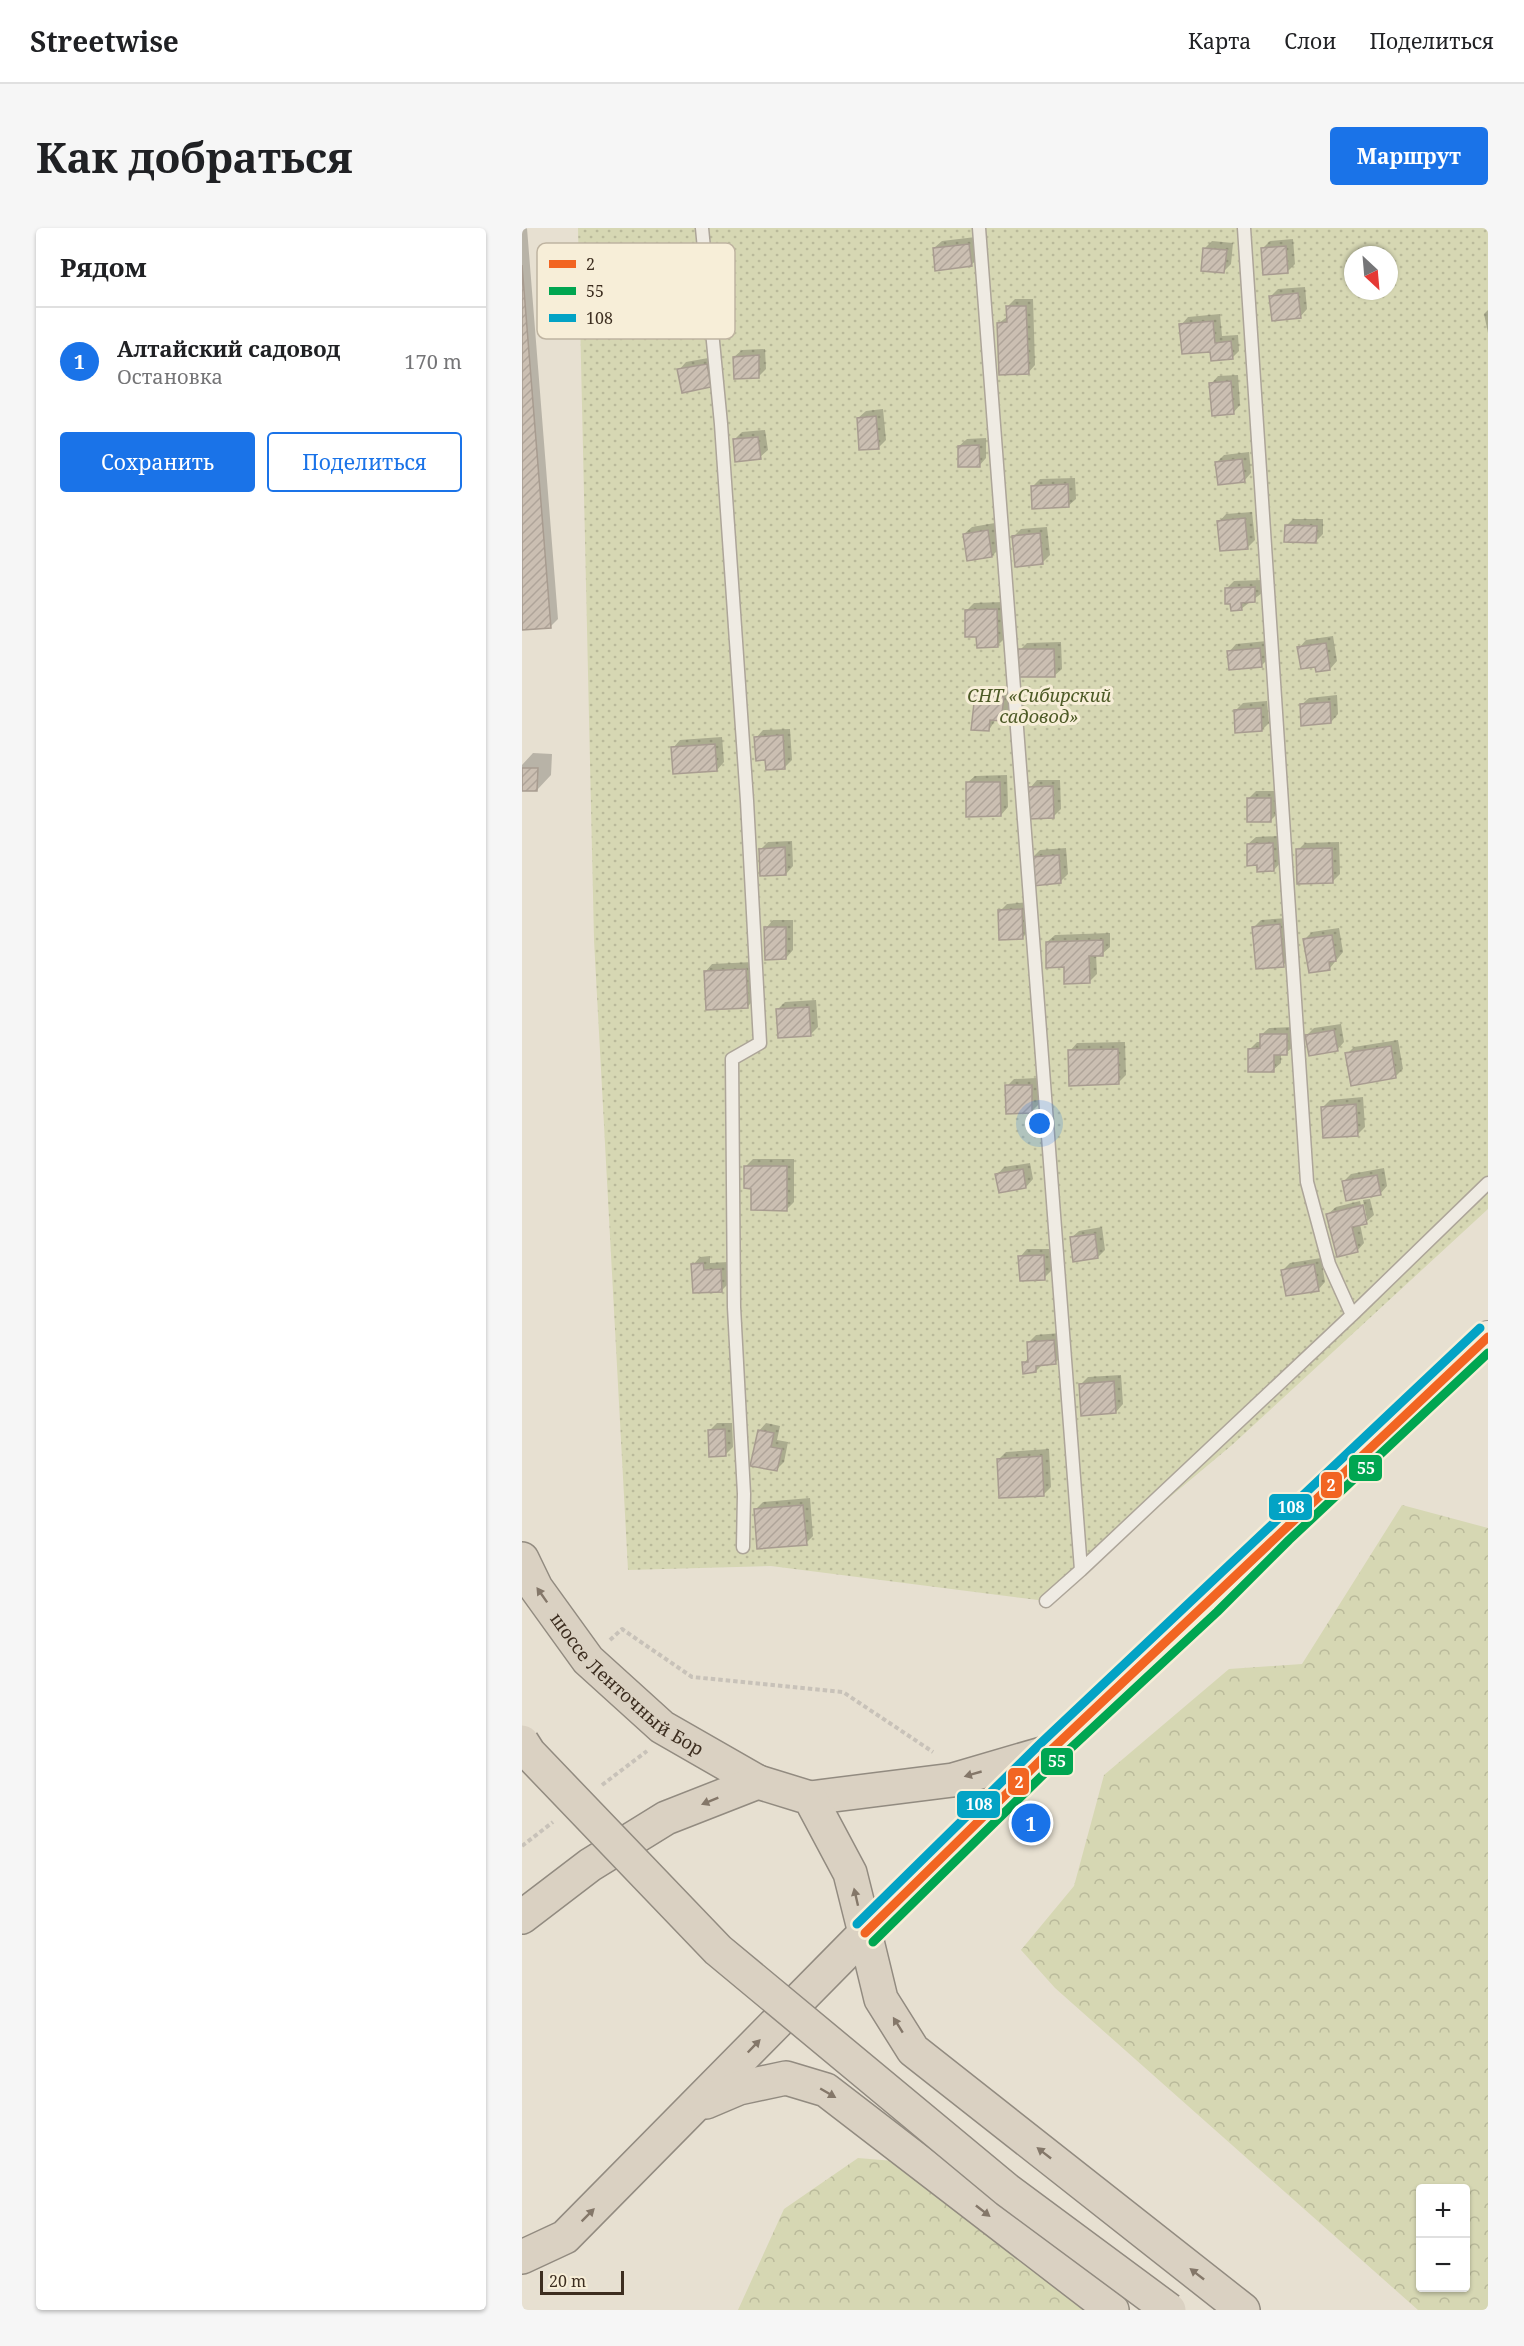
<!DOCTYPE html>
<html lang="ru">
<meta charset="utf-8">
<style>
:root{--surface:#fff;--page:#f6f6f6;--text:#202124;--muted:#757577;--line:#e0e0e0;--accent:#1a73e8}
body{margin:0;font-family:"Noto Serif",serif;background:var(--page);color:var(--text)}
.controls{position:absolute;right:18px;bottom:18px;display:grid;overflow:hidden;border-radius:6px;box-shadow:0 2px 4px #0004}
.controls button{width:54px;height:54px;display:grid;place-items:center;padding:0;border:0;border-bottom:2px solid var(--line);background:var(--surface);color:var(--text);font:30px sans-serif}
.compass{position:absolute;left:822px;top:18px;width:54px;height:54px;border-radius:50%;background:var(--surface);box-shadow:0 2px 4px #0004;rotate:154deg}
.scale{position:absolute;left:18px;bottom:15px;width:84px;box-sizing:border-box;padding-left:6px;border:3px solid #3d2e20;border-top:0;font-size:16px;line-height:21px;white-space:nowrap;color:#3d2e20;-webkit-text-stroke:4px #f7eed8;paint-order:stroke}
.you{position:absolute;left:518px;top:896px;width:21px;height:21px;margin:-15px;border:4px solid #fff;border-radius:50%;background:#1a73e8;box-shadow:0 0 0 9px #1a73e833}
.badge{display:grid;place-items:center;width:39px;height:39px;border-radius:50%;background:var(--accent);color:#fff;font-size:20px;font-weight:700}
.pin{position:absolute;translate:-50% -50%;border:3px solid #fff;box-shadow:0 2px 6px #0006}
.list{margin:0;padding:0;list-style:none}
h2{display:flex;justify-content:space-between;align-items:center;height:78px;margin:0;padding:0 24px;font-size:26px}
h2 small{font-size:20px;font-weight:400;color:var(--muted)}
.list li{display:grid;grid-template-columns:39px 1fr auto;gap:18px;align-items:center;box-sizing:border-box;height:108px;padding:0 24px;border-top:2px solid var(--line)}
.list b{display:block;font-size:22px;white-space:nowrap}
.list p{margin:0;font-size:20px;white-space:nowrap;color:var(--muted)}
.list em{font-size:20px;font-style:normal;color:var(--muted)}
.actions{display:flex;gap:12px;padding:18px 24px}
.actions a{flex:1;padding:14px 0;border:2px solid var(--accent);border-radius:6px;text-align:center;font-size:21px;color:var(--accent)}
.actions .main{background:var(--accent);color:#fff}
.map{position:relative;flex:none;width:966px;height:2082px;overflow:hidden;border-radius:6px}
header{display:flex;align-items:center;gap:36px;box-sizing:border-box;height:84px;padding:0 30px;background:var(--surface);border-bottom:2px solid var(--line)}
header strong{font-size:28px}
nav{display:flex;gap:33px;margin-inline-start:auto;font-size:21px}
.intro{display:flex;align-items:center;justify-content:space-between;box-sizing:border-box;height:144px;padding:0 36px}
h1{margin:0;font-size:42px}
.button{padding:15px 27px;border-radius:6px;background:var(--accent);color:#fff;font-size:21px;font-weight:700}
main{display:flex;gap:36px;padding:0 36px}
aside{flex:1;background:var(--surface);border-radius:6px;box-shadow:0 2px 4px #0004}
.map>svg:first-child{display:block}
.forest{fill:url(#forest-crowns);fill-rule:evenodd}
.park{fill:url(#park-dots);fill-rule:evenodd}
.shadow{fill:#0003}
.building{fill:url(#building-hatch);stroke:#a89c90;stroke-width:1.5}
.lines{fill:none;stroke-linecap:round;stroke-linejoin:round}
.lane-casing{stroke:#ada599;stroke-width:15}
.secondary-casing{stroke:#9c958a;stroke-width:34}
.highway-casing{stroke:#928b80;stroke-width:36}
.path{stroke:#c8c2b9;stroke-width:4;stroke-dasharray:4.5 3;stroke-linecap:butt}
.lane{stroke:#efebe3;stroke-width:12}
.secondary{stroke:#efebe3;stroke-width:32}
.highway{stroke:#dad1c2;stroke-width:33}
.highway-bridge-casing{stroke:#928b80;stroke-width:36;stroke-linecap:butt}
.highway-bridge{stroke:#dad1c2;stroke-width:33}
.bus-1-casing{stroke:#f7eed8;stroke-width:14}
.bus-2-casing{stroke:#f7eed8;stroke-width:14}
.bus-3-casing{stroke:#f7eed8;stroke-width:14}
.bus-1{stroke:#f26522;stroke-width:9}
.bus-2{stroke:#00a651;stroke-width:9}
.bus-3{stroke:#03a3c5;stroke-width:9}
.oneway{fill:#847769}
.labels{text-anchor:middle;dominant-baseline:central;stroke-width:6;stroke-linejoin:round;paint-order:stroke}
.park-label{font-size:18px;font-style:italic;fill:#4d5a26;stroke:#f7eed8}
.street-label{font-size:18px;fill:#3d2e20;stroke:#f7eed8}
.key{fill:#f7eed8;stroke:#bfb4a1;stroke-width:1.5}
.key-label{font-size:16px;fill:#3d2e20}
.line-badge{stroke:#f7eed8;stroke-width:2}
.badge-label{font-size:16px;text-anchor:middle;font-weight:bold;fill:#fff}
</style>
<header>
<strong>Streetwise</strong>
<nav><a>Карта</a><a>Слои</a><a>Поделиться</a></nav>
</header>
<div class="intro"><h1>Как добраться</h1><a class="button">Маршрут</a></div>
<main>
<aside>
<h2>Рядом<small></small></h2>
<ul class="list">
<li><span class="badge">1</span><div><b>Алтайский садовод</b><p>Остановка</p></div><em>170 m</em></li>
</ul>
<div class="actions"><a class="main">Сохранить</a><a>Поделиться</a></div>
</aside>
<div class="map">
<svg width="966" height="2082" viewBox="0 0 966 2082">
<defs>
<pattern id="forest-crowns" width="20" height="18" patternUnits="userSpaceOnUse" patternTransform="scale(1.5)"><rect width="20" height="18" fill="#d6d7b3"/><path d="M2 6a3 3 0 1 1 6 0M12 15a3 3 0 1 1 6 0" fill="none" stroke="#b9b99a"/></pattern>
<pattern id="park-dots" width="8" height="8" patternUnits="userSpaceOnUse" patternTransform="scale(1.5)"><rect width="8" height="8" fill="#d6d7b3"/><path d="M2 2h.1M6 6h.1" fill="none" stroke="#b9b99a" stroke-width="1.8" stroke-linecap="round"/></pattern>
<pattern id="building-hatch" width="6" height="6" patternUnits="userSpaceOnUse" patternTransform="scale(1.5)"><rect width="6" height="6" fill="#cbbfb2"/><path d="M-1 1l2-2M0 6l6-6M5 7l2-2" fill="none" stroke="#afa499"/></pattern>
</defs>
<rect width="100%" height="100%" fill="#e7e0d1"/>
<path class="forest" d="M880,1277L966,1300V2082H896L533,1760L499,1722L552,1658L582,1547L707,1441L780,1436ZM898,1960H944V2060H898Z
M336,1930L408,1936L579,2082H216L262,1981Z"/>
<path class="park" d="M56,0H966V981L710,1217L524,1373L249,1338L106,1342L72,712ZM831,27H867V63H831Z"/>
<path class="shadow" d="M0,0H5L36,391L28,399L0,401Z
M454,9L457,30L449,37L412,20L420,13Z
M771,11L773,36L766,43L741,20L748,13Z
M690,13L711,15L709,36L702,43L682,21Z
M783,59L785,81L778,89L748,69L756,61Z
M493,71H511L513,137L506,145L477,95L486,88L485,79Z
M966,82V105L962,86Z
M698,86L700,108L716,107L717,123L710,130L689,122L659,97L666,89Z
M243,121L244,141L237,148L212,129L220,122Z
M192,129L196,150L189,158L157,142L164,134Z
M716,147L718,177L711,185L689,156L696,148Z
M361,181L364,212L357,219L336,190L344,183Z
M243,202L246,222L238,229L212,212L220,204Z
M464,210V230L457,238L437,218L445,211Z
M727,224L729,245L722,253L695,234L702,227Z
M553,250L554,271L546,278L510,259L518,251Z
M730,284L733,312L726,319L697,294L704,286Z
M771,291H801V306L794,313L764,298Z
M473,295L477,321L470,328L442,306L450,299Z
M525,299L528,327L520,335L491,309L499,301Z
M740,352V365L719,381L705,360L712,353Z
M482,374L483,410L475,418L456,407L444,383L452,375Z
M811,408L815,433L808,441L794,437L777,420L784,412Z
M745,413L747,430L739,438L707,424L714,416Z
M539,414L540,441L532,448L498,422L505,415Z
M462,459L489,462L486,484L479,492L474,491L467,502L454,467Z
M815,467L816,486L809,494L779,477L787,470Z
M745,473L747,495L740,502L713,483L721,475Z
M268,501L270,532L262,540L245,530L234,510L241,502Z
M200,509L202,534L195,542L151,520L158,512Z
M11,525L30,526L29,547L15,562L0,561V537Z
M485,547L486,579L479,587L445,555L453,548Z
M515,552H538L539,581L531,589L508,560Z
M734,563H756V585L749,592L726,571Z
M758,608L759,634L752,642L736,636L726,616L734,609Z
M270,613L271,638L264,646L239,621L246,614Z
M817,614L818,646L811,653L776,622L783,615Z
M544,620L546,646L538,654L511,629L518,622Z
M507,674L508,702L501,709L478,683L485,676Z
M765,690L769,730L761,737L731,700L739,692Z
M251,692H271V722L264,730L244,700Z
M817,700L821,724L808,740L782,712L790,704Z
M588,705V719L580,726H574L575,746L567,754L543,738L525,714L533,707Z
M231,734L233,771L226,778L183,744L190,736Z
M294,772L296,799L288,807L256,781L263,774Z
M819,796L822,814L815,822L785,807L792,800Z
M772,799V818L764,825H759V835L751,842L727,822L735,814H739V807L747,800Z
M876,812L881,841L873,849L825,826L832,819Z
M603,814L604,847L596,855L548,823L555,815Z
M516,850L517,876L510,883L485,858L492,851Z
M841,869L843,899L835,907L801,879L808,872Z
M231,931H272V974L265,981L231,959L224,938Z
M508,935L511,951L504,959L475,947L482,939Z
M862,940L865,958L858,966L822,953L829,946Z
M848,971L852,987L844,994L838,996L842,1015L835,1023L806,986L814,979L838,973L842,991H845L841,972Z
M580,999L583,1022L576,1029L549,1010L557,1003Z
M505,1021H529V1043L522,1050L498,1029Z
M188,1028V1035L206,1034L207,1055L200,1062L171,1037L178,1029Z
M799,1030L803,1054L796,1062L761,1042L768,1035Z
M539,1105L540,1127L533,1135L521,1136L514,1143L502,1135L507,1129L506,1115L514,1107Z
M599,1147L601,1176L594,1184L559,1156L566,1149Z
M195,1195H210L211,1219L204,1226L187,1203Z
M244,1195L258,1198L255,1212L266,1214L262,1234L254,1242L237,1203Z
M527,1221L529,1259L522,1266L477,1231L484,1224Z
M288,1270L291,1308L284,1315L234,1281L241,1274Z"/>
<path class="building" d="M447,16L450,38L413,43L411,20Z
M764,18L766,45L741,47L739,20Z
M681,20L705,22L702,45L679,43Z
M0,37L29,400L0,402Z
M776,65L779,90L750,93L747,68Z
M484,78H504L507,146L477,147L475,95L485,94Z
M691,93L693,115L709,113L711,131L689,133L688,124L660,126L657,96Z
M237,127V150L212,151L211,129Z
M185,136L189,159L160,165L155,141Z
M709,153L712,186L690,188L687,155Z
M354,188L357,221L337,222L335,190Z
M236,209L239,231L213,234L211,211Z
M457,217L458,239H436V218Z
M720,231L723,254L696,257L693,234Z
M546,256L547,279L510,281L509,258Z
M723,290L726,321L698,323L695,293Z
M763,297L795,298L794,315L762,314Z
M466,302L470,329L445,333L441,306Z
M518,305L521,336L493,339L490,308Z
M733,359V374L719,375L720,382L709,383L708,376H703V360Z
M475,381L476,419L455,420L454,409H443V382Z
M804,415L808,442L794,444L793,439L779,441L775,419Z
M738,420L740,439L707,442L705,423Z
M496,421H532L533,449H497Z
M453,466L482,469L479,493L468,492L467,503L449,502Z
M808,474L809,495L779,498L778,476Z
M739,480L740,503L713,505L712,482Z
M261,507L263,541L244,542L243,532L234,533L232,509Z
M193,516L195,543L151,546L149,519Z
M0,540H16L15,563H0Z
M444,554H478L479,588L444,589Z
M531,558L532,590L507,591L506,559Z
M725,570H749V594H725Z
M751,615L752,643L735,644V637L725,638V616Z
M263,619L264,647L238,648L237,621Z
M810,620L811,655L775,656L774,621Z
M537,627L539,655L511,658L509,629Z
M500,681L501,711L477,712L476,682Z
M758,696L762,739L734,741L730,699Z
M242,699H264V731L243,732Z
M810,707L814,733L807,734L808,742L787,745L781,711Z
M581,712V728H567L568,755L542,756V739L524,740V714Z
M224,741L226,780L184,782L182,743Z
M287,779L289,808L256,810L254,781Z
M812,802L816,823L787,828L783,807Z
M738,806H765V827H752V844H726V821L738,820Z
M869,818L874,850L829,858L823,825Z
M596,821L597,856L547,858L546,822Z
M483,857H510V885L484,886Z
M834,876L836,908L801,910L799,879Z
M222,938H265V983L229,982V961L222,960Z
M501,941L504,960L477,965L473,946Z
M855,947L859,967L824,973L820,953Z
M841,977L845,996L830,999L836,1024L815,1029L804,986Z
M573,1006L576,1030L551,1034L548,1009Z
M522,1027L523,1052L498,1053L496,1028Z
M181,1035L182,1042L199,1041L200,1064L171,1065L169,1036Z
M792,1036L797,1063L764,1068L759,1042Z
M532,1112L534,1136L514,1138V1144L501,1146L500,1134H506L505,1114Z
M592,1153L594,1185L559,1188L557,1156Z
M203,1201L204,1228L187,1229L186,1202Z
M236,1202L252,1205L249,1219L260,1221L255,1243L228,1238Z
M520,1228L522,1268L477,1270L475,1231Z
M281,1277L285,1317L235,1321L232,1281Z"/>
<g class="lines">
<g class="lane-casing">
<path id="lane" d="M180,0L199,196L225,573L238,815L210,831L212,1079L222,1266L221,1319
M457,0L559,1342L830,1087
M722,0L785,954L807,1036L830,1087L966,955
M524,1373L559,1342"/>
</g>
<g class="secondary-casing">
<path id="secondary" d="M343,1705L527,1524L687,1375L759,1303L966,1109"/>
</g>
<g class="highway-casing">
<g id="highway">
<path id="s1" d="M0,1331L14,1360L66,1432L140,1499L236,1554"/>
<path d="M288,1570L431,1552L527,1524"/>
<path d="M0,1689L68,1637L144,1590L236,1554L288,1570L328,1645L343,1705L43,2009L0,2029"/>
<path d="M343,1705L359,1771L391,1822L721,2082"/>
<path d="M184,1874L217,1860L264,1850L304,1862L590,2082"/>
</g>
</g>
<path class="path" d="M88,1412L100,1401L170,1449L321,1464L411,1524
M80,1557L125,1523
M0,1618L31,1594"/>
<use href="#lane" class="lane"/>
<use href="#secondary" class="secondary"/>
<use href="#highway" class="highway"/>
<g class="highway-bridge-casing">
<path id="highway-bridge" d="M0,1514L7,1525L196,1722L485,1962L647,2082"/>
</g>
<use href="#highway-bridge" class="highway-bridge"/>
<g class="bus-1-casing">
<path id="bus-1" d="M343,1705L527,1524L966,1109"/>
</g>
<g class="bus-2-casing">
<path id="bus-2" d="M351,1714L535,1533L695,1384L767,1312L966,1125"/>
</g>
<g class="bus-3-casing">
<path id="bus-3" d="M335,1696L519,1515L958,1100"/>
</g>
<use href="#bus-1" class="bus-1"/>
<use href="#bus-2" class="bus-2"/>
<use href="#bus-3" class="bus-3"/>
</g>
<defs><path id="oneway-solid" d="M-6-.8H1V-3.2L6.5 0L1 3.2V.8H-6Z" transform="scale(1.5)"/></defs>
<g class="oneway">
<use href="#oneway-solid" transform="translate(20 1367) rotate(-125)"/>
<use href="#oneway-solid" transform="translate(451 1546) rotate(164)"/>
<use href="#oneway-solid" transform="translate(188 1573) rotate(158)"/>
<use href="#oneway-solid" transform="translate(334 1669) rotate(-103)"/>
<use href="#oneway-solid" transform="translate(376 1797) rotate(-122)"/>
<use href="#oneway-solid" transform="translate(232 1818) rotate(-46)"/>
<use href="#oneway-solid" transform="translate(306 1865) rotate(30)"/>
<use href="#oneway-solid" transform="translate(522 1925) rotate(-142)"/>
<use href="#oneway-solid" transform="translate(461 1983) rotate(38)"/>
<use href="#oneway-solid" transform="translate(66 1987) rotate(-45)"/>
<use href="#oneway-solid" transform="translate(675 2046) rotate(-142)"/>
</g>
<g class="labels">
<g class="park-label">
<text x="517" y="467">СНТ «Сибирский<tspan x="517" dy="21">садовод»</tspan></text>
</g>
<g class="street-label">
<text stroke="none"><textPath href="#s1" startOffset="166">шоссе Ленточный Бор</textPath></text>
</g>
</g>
<rect x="15" y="15" width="198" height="96" rx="9" class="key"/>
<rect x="27" y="32" width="27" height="8" fill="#f26522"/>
<rect x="27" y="59" width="27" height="8" fill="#00a651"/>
<rect x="27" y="86" width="27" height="8" fill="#03a3c5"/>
<g class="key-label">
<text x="64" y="42">2</text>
<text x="64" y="69">55</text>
<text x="64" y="96">108</text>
</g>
<g class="line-badge">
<rect x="826" y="1226" width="35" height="28" rx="6" fill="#00a651"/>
<rect x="798" y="1243" width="23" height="28" rx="6" fill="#f26522"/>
<rect x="746" y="1265" width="45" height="28" rx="6" fill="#03a3c5"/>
<rect x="518" y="1519" width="34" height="29" rx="6" fill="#00a651"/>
<rect x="485" y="1539" width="23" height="29" rx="6" fill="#f26522"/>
<rect x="434" y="1562" width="45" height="29" rx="6" fill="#03a3c5"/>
</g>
<g class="badge-label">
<text x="844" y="1246">55</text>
<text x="809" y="1263">2</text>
<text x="769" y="1285">108</text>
<text x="535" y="1539">55</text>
<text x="497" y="1560">2</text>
<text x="457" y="1582">108</text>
</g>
</svg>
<div class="controls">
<button>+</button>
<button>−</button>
</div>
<svg class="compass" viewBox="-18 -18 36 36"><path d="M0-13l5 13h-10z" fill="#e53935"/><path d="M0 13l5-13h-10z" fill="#757577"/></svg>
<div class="scale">20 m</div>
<div class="you"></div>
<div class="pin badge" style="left:509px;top:1595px">1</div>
</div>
</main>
